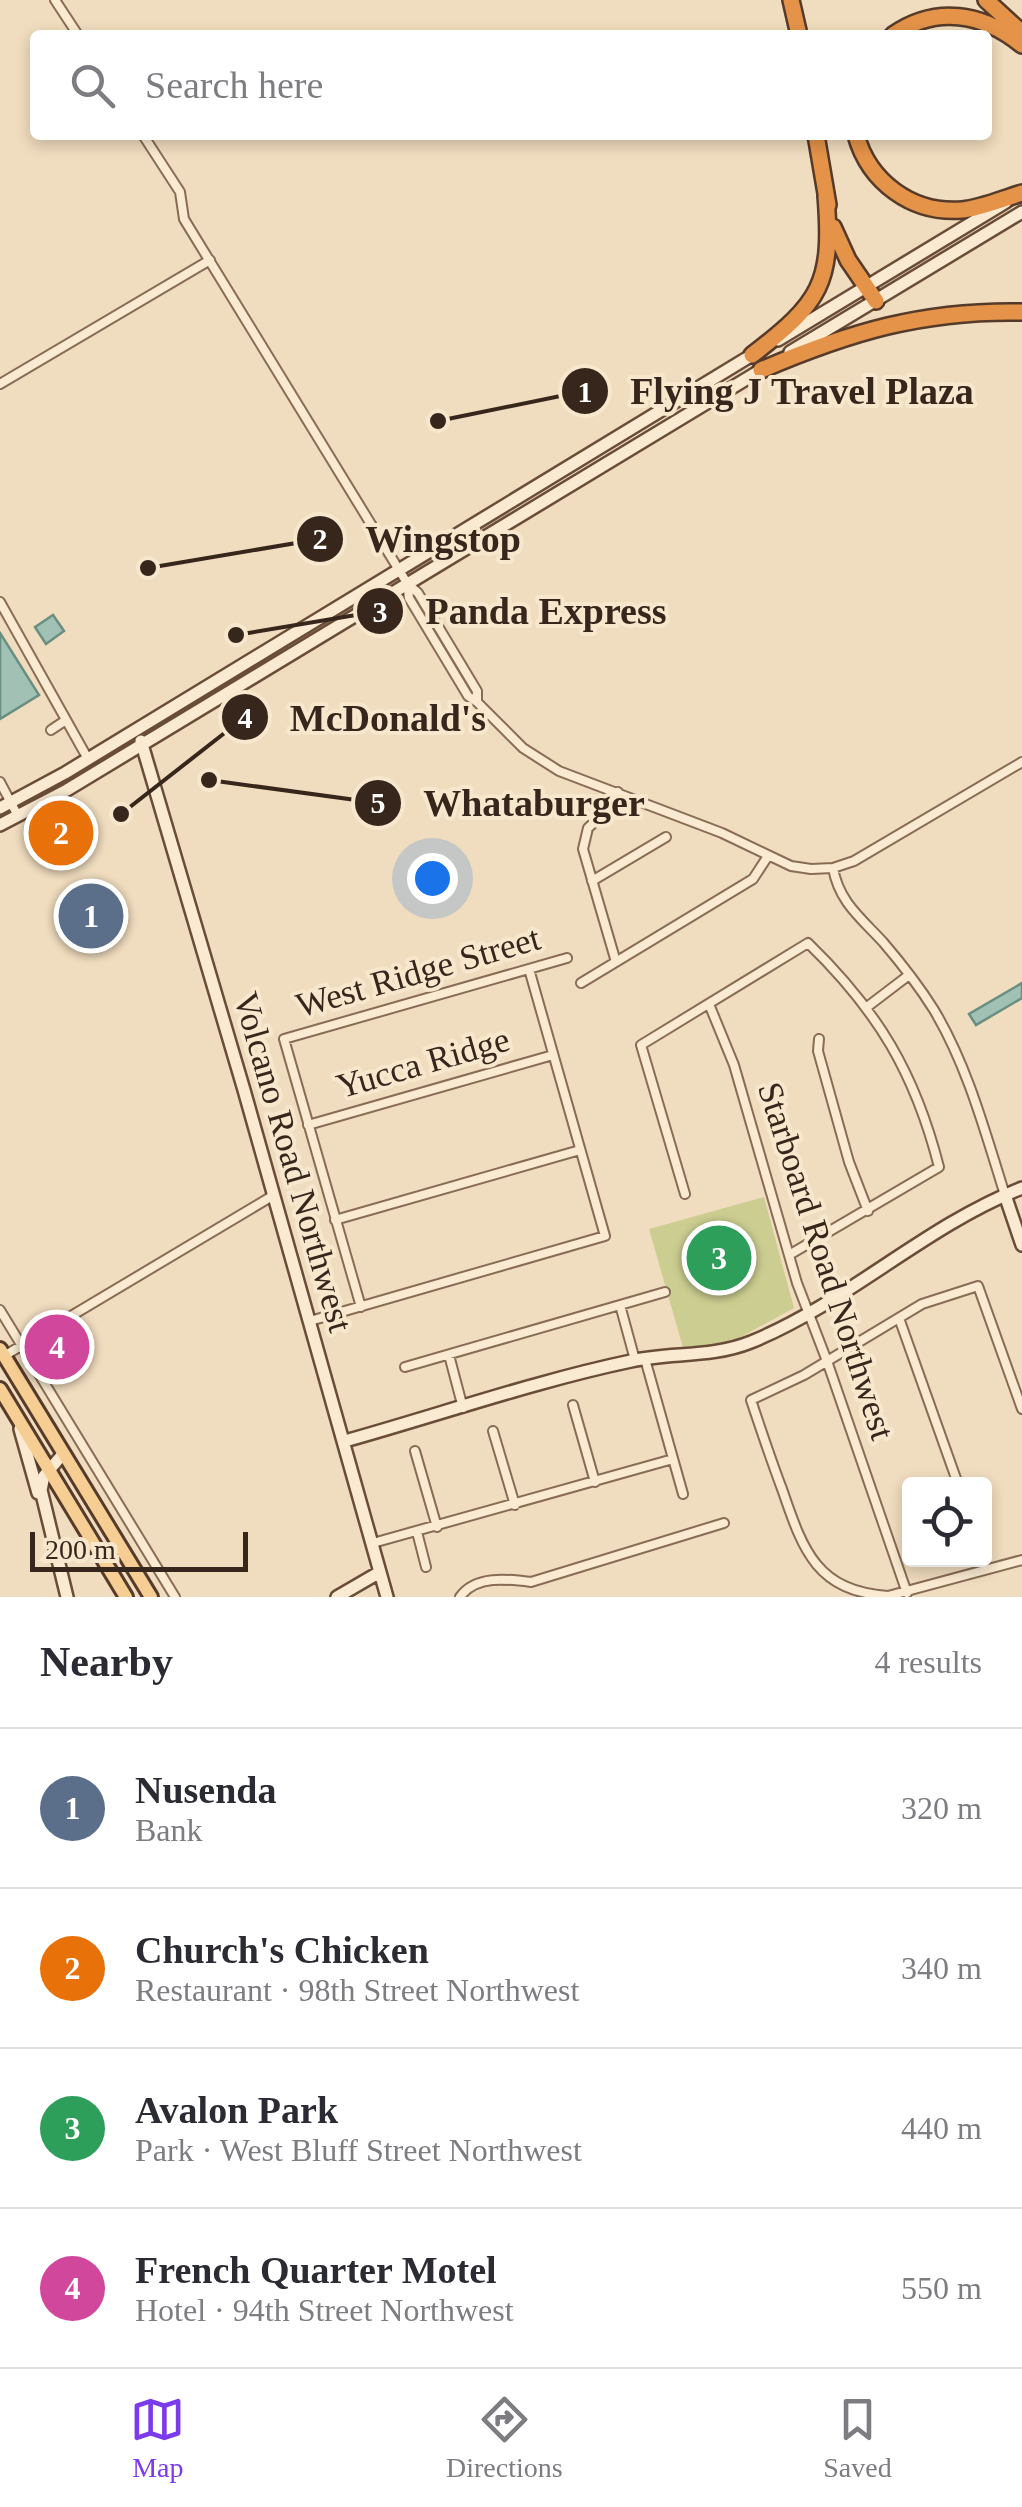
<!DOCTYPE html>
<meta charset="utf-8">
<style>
:root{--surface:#fff;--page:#f7f7f7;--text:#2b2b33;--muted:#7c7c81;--line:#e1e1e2;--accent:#7c3aed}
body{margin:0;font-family:Georgia,serif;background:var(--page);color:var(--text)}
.controls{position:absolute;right:30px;bottom:30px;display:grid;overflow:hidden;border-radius:10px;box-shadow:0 5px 15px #0003}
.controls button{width:90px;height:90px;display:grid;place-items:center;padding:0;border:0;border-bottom:2px solid var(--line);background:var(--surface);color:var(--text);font:50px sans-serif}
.scale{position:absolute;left:30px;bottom:25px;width:218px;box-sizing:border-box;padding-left:10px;border:5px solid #37261b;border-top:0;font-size:28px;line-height:35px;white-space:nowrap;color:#37261b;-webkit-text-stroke:8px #f7e7cd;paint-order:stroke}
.you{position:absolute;left:432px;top:878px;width:35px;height:35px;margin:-25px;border:8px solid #fff;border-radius:50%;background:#1a73e8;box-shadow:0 0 0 15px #1a73e833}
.badge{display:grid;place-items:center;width:65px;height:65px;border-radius:50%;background:var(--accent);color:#fff;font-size:32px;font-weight:700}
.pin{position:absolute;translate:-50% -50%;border:5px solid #fff;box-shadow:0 2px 10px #0006}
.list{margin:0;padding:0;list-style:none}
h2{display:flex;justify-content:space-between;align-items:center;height:130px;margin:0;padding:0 40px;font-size:42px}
h2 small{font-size:32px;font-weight:400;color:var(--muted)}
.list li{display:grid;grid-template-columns:65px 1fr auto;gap:30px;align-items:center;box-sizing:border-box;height:160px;padding:0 40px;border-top:2px solid var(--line)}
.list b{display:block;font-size:38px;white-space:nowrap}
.list p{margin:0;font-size:32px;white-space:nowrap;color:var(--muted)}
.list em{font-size:32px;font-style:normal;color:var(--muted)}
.icon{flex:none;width:55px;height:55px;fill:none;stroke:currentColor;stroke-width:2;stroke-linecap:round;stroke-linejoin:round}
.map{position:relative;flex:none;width:1022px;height:1597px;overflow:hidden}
.search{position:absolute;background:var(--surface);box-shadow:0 5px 15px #0003;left:30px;right:30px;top:30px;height:110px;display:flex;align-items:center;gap:25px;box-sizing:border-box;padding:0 35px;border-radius:10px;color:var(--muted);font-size:38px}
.sheet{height:770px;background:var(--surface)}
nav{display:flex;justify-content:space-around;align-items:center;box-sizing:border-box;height:140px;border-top:2px solid var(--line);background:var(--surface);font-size:28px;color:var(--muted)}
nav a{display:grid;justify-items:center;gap:5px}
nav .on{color:var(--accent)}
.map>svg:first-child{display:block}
.green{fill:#ccce91}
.water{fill:#a1c1b5;stroke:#688f82;stroke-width:2.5}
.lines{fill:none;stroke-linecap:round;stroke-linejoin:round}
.street-casing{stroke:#886c56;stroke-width:12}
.secondary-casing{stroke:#6a4d39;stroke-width:16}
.primary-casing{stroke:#563b2b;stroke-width:18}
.highway-casing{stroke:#563b2b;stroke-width:20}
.street{stroke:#faead1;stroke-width:8}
.secondary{stroke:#faead1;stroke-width:11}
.primary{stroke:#f6ce93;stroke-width:12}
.highway{stroke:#e49349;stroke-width:15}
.labels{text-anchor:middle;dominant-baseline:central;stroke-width:8;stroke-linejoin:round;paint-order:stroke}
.street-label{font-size:35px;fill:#37261b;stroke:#f7e7cd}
.leader{fill:none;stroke:#37261b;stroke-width:4}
.callout-dot{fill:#37261b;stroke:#f7e7cd;stroke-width:4}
.mark-label{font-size:30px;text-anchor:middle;font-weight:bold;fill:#fff}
.callout-label{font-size:38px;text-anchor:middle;font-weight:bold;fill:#37261b;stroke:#f7e7cd;stroke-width:8;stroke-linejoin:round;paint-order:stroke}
</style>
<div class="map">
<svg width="1022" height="1597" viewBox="0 0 1022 1597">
<rect width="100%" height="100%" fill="#f0dcbe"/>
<path class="green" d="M764,1197L794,1308L739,1338L684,1351L649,1229Z"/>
<path class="water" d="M53,615L64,631L46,644L35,627Z
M0,633L39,695L0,719Z
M1022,983V998L976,1025L969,1014Z"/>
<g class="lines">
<g class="street-casing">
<path id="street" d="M55,0L78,35
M143,135L180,192L184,219L407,583L418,593L477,691V702L468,696L409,598L407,583
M0,384L210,260
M0,602L88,759
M477,702L523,748L559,771L722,833L791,866L811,869L833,868C839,902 861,918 883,942C901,963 919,986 934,1010C968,1067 985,1132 1005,1195
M51,730L66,720
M0,782L18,816
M833,868L854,861L1022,762
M592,881L666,837
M616,962L583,849L588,828L609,809L618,792
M581,983L753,879L768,856
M709,1004L734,1065L797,1283L827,1361L907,1593
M867,1007L909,975
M819,1039L818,1051L849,1162L868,1211
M308,1125L553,1055
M685,1194L641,1045L808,943C878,1011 915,1073 939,1167L789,1255
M335,1220L580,1150
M620,1305L635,1360
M361,1307L284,1039L567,958
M0,1310L175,1597
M899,1318L958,1484
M310,1321L605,1236L529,969
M449,1355L463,1408
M4,1356L274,1195
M645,1359L683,1494
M405,1367L665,1292
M573,1405L595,1482
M1022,1409L978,1286L922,1304L804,1375L751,1400C761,1430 771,1460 782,1489C803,1550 816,1591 888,1596L1022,1560
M493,1431L515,1505
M415,1451L437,1527
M417,1532L426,1567
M373,1543L673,1459
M460,1597C475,1575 508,1579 531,1582L724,1523"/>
</g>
<g class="secondary-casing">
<path id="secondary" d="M778,340L1006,202
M790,352L1022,212
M141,741L244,1090L387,1597
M0,808L65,773L757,352
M0,825L67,790L766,367
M1005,1195L1022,1245
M20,1429L38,1493
M345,1441C438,1415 536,1381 631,1361C671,1352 711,1358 751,1342C847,1303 925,1226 1022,1188
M63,1454L44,1476L41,1490L67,1597
M337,1597L380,1572"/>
</g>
<g class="primary-casing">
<path id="primary" d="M0,1349L151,1597
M0,1389L126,1597"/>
</g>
<g class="highway-casing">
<path id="highway" d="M791,0L799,35
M986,0L1022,33
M893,35C936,5 983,13 1022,45
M816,135L828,205
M856,135C869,182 912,214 962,210C982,208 1002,199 1022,193
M833,227L848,260L876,301
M752,355C821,302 833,283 826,196
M761,370C850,332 923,310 1022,312"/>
</g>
<use href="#street" class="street"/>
<use href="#secondary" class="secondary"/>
<use href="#primary" class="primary"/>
<use href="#highway" class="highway"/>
</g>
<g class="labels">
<g class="street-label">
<text transform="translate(418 972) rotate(-16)">West Ridge Street</text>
<text transform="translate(423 1063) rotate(-16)">Yucca Ridge</text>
<text transform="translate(293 1162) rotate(74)">Volcano Road Northwest</text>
<text transform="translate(826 1261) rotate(72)">Starboard Road Northwest</text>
</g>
</g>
<path class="leader" d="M438 421L585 391M148 568L320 539M236 635L380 611M121 814L245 717M209 780L378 803"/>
<g class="callout-dot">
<circle cx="438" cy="421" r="10"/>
<circle cx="148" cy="568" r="10"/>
<circle cx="236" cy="635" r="10"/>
<circle cx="121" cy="814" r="10"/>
<circle cx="209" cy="780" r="10"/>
<circle cx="585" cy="391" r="25"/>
<circle cx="320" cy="539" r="25"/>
<circle cx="380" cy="611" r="25"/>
<circle cx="245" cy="717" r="25"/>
<circle cx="378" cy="803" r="25"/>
</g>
<g class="mark-label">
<text x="585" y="402">1</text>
<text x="320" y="549">2</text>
<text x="380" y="622">3</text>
<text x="245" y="728">4</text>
<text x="378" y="813">5</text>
</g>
<g class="callout-label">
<text x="802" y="404">Flying J Travel Plaza</text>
<text x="443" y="552">Wingstop</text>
<text x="546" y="624">Panda Express</text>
<text x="388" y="731">McDonald's</text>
<text x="534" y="816">Whataburger</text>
</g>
</svg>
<div class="controls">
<button><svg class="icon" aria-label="locate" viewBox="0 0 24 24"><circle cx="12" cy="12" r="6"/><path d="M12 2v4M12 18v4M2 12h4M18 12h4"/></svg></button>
</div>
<div class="scale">200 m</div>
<div class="you"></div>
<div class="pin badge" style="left:91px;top:916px;background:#5c6f8a">1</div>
<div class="pin badge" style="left:61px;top:833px;background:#e8710a">2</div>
<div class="pin badge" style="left:719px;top:1258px;background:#2e9e5b">3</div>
<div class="pin badge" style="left:57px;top:1347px;background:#d1479c">4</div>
<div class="search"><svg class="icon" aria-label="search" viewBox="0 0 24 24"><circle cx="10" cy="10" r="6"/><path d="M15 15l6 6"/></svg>Search here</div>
</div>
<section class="sheet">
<h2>Nearby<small>4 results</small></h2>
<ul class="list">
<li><span class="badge" style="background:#5c6f8a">1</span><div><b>Nusenda</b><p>Bank</p></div><em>320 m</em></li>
<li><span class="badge" style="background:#e8710a">2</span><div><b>Church's Chicken</b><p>Restaurant · 98th Street Northwest</p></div><em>340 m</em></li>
<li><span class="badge" style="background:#2e9e5b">3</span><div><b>Avalon Park</b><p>Park · West Bluff Street Northwest</p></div><em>440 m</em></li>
<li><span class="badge" style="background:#d1479c">4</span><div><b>French Quarter Motel</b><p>Hotel · 94th Street Northwest</p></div><em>550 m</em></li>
</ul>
</section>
<nav>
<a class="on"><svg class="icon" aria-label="map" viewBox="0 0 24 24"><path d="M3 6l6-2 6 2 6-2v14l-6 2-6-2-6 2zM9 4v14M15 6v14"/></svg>Map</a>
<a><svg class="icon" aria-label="directions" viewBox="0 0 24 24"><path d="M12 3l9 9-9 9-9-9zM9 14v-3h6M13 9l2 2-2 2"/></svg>Directions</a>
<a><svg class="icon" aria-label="saved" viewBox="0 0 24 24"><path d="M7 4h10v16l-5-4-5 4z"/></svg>Saved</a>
</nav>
